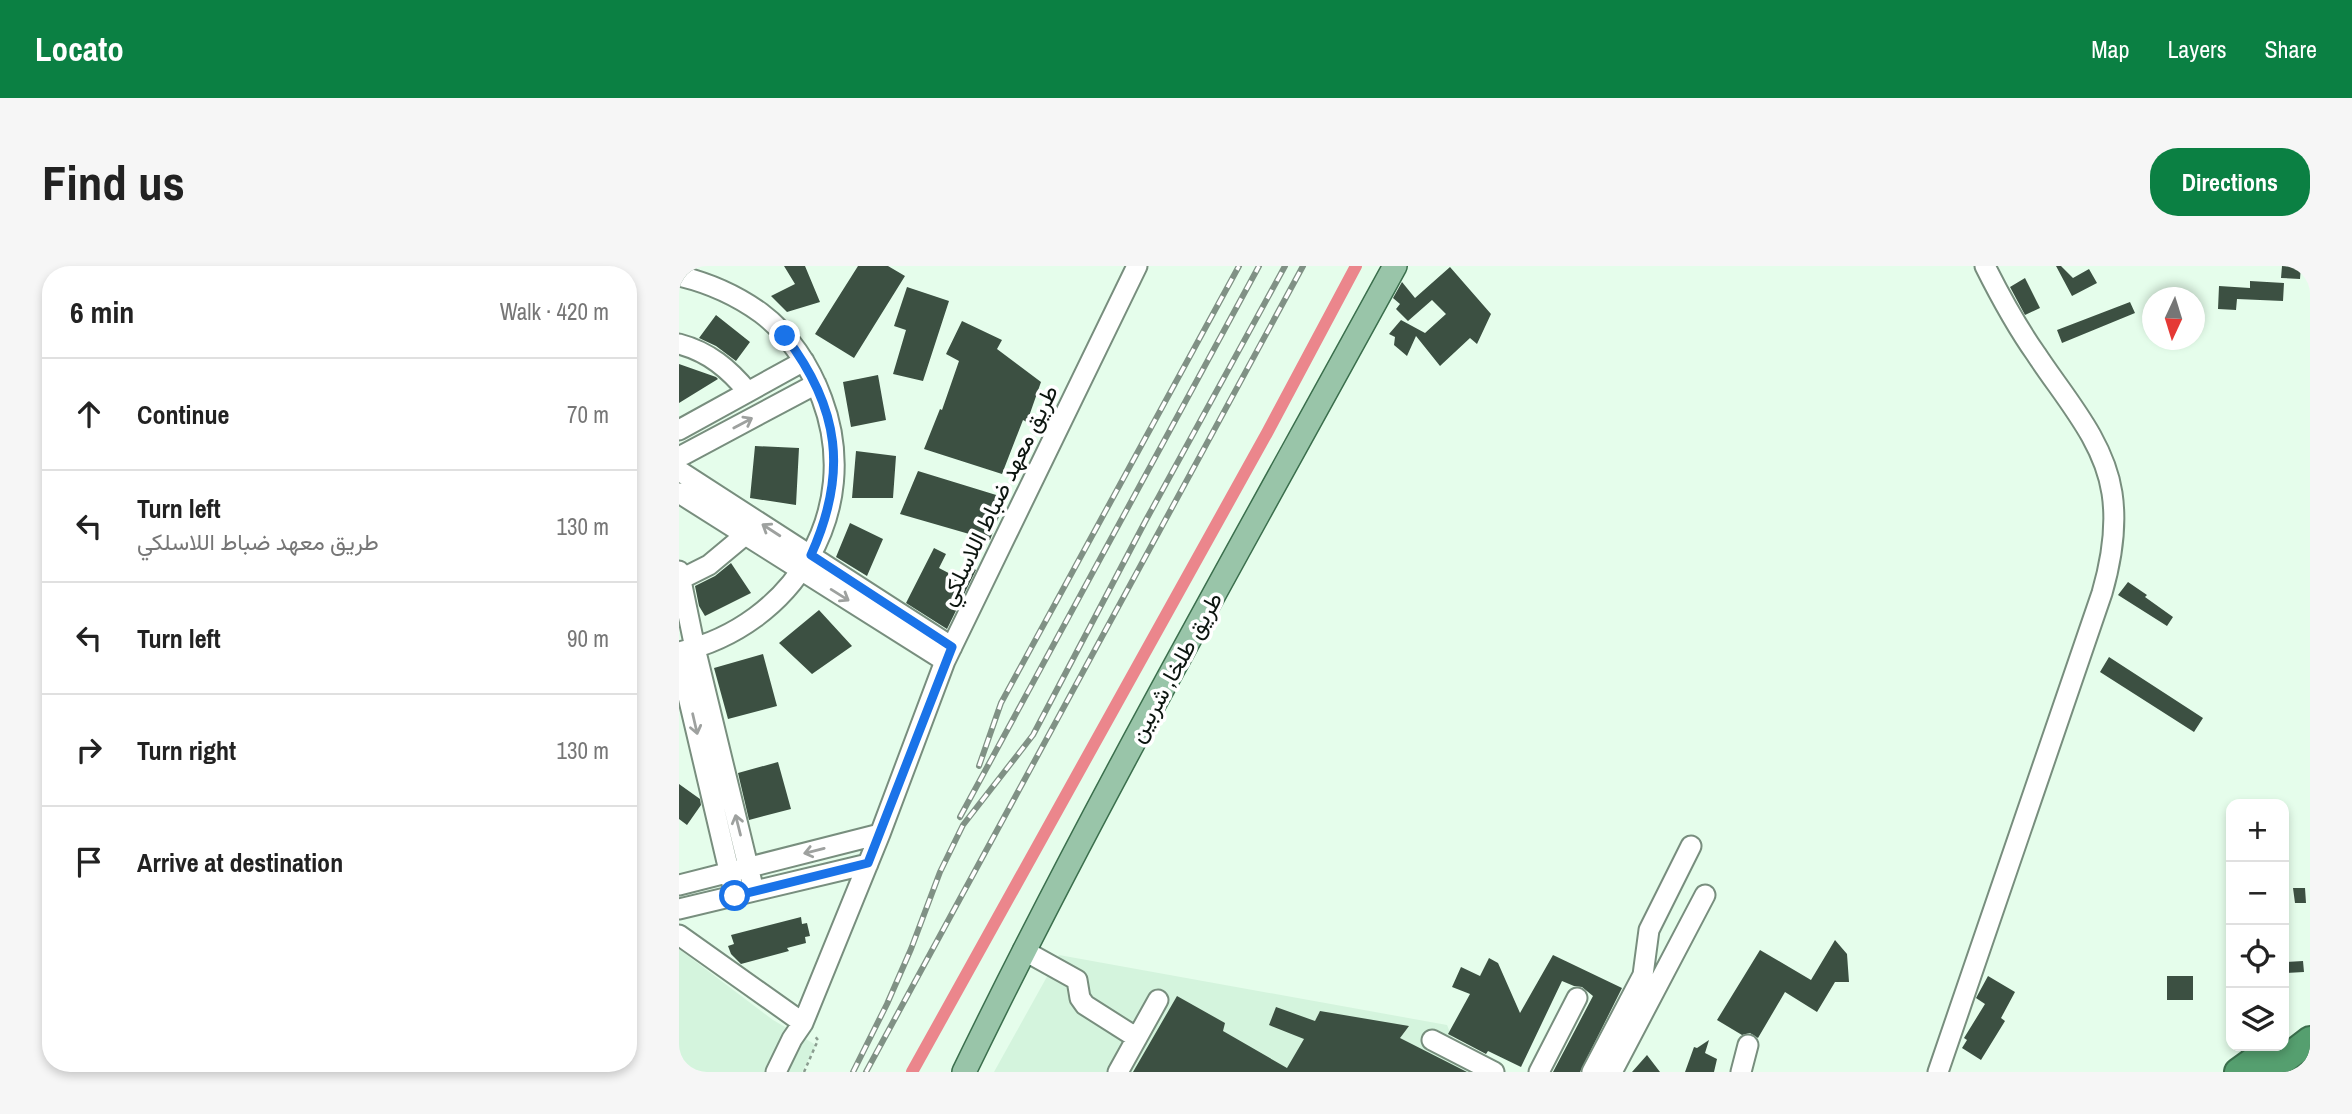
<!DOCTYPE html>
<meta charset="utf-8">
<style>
:root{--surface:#fff;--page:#f6f6f6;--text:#222;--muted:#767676;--line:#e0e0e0;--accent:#0b8043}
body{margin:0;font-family:"Archivo Narrow",Vazirmatn,sans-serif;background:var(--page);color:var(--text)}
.controls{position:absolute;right:21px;bottom:21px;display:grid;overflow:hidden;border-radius:14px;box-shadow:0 4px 10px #0003}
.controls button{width:63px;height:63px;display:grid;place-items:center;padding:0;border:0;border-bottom:2px solid var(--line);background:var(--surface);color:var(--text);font:35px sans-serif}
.compass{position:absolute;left:1463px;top:21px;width:63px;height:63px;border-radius:50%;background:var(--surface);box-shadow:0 4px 10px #0003;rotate:184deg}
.stop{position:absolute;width:21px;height:21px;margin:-16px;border:5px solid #1a73e8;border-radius:50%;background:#fff}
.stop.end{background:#1a73e8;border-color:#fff;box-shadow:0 2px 7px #0008}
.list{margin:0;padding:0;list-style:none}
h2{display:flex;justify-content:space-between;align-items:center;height:91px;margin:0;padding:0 28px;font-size:30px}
h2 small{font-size:23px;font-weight:400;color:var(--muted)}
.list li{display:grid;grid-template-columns:46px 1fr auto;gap:21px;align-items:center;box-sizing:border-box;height:112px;padding:0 28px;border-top:2px solid var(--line)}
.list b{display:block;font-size:26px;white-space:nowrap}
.list p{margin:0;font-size:23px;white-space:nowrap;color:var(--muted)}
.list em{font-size:23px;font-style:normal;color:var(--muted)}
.icon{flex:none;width:38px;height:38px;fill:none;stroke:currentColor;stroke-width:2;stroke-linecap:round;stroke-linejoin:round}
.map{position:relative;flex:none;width:1631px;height:806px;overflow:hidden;border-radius:28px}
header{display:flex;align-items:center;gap:42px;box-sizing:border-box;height:98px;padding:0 35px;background:var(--accent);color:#fff}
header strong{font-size:33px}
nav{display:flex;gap:38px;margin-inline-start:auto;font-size:24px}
.intro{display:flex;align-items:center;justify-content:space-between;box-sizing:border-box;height:168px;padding:0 42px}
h1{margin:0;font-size:49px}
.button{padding:18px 32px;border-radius:28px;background:var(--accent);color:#fff;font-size:24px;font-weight:700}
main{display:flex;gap:42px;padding:0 42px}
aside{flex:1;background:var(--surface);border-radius:28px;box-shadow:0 4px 10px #0003}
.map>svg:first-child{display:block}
.built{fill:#d4f4dd}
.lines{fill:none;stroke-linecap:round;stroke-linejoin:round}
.canal{stroke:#eb868c;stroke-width:12}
.building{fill:#3c5042}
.minor-casing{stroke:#788e7e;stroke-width:23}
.major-casing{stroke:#3b6f4d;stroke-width:26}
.highway-casing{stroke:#3b6f4d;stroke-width:30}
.path{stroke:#8a9c8f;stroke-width:2.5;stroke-dasharray:3.5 3.5;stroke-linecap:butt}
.minor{stroke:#fff;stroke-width:19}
.major{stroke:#99c5a9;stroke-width:23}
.highway{stroke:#559f6f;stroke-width:26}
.rail-casing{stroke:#809185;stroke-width:6}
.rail{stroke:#fff;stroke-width:3.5;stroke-dasharray:10;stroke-linecap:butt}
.oneway{stroke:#9ea19f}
.route{stroke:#1a73e8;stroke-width:9}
.labels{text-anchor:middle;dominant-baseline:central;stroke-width:7;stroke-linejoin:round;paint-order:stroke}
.street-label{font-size:23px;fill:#0c150f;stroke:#fff}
</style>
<header>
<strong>Locato</strong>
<nav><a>Map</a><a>Layers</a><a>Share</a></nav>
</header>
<div class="intro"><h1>Find us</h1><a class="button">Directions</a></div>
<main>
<aside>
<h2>6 min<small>Walk · 420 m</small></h2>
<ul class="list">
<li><svg class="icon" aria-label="ahead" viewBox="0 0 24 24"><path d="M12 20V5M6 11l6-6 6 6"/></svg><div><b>Continue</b></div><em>70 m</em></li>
<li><svg class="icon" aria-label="left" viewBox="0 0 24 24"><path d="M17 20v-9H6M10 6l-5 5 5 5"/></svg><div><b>Turn left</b><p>طريق معهد ضباط اللاسلكي</p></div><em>130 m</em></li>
<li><svg class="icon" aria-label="left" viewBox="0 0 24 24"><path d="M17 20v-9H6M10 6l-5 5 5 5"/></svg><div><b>Turn left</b></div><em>90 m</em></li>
<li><svg class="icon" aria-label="right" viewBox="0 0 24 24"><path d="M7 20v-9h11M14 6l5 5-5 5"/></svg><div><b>Turn right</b></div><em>130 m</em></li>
<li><svg class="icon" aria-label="arrive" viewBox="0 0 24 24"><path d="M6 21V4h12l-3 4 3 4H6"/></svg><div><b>Arrive at destination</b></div></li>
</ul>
</aside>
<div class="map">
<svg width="1631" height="806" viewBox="0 0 1631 806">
<rect width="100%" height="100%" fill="#e5fdeb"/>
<path class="built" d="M0,683L94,754L137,779L123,806H0Z
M380,689L768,759L780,788L810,806H315Z"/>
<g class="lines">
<path class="canal" d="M233,806L588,167L677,0"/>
</g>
<path class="building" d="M105,0H126L141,36L108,46L92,30L116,18Z
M179,0H209L226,10L175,92L136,68Z
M1377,0H1382L1394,12L1410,3L1418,17L1393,30Z
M1603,0H1622L1621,13L1602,12Z
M771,1L812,48L798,78L791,72L761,100L737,70L728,90L715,79L716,71L710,68L722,54L746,67L767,48L753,34L729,55L717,43L721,38L714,32L723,16L736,32Z
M1346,12L1361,42L1346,49L1331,21Z
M1571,15L1605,17L1604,35L1558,33L1557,44L1539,43L1540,20L1571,22Z
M228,21L270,35L244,115L214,108L227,64L215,60Z
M1451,36L1456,47L1383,77L1378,64Z
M37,49L71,76L57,95L37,80L20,72Z
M283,55L323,74L318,83L362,116L348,156L344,154L323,208L245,183L261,143L263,144L280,95L267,88Z
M0,98L37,111L39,113L0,137Z
M199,109L207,154L172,161L164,116Z
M76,180L120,182L117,239L71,232Z
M177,185L217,190L214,232H173Z
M239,205L327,232L311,274L221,248Z
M171,257L204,273L188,310L157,291Z
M255,282L267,288L260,302L279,312L286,298L297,304L268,363L227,337Z
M52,297L72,327L26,350L20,340L16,320L36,310Z
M1449,316L1468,329L1466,331L1494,351L1488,360L1439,329Z
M140,344L173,380L133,408L100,377Z
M84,388L98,440L49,453L35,402Z
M1430,391L1524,452L1515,466L1421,406Z
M99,496L112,543L70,554L59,507Z
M0,518L21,533L22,539L8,559L0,553Z
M1614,622H1626L1627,637H1616Z
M122,651L123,658L128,657L131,670L126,671L127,677L108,682L110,685L62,698L52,688L49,680L55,678L52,669Z
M1156,674L1168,688L1170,716H1156L1138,746L1106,726L1079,772L1071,767L1063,769L1038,754L1081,684L1132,714Z
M874,689L943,722L901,806H874L914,730L903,721L895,720L883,715L842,801L809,785L807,788L769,768L791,728L773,721L782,701L801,710L810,692L819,697L841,747Z
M1624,695L1625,706L1605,707V696Z
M1309,710L1336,726L1322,752L1326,755L1302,794L1283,782L1288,774L1285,772L1306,738L1297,732Z
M1488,710H1514V734H1488Z
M498,730L546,757L544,765L608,802L625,773L590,759L597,741L636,755L641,745L730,760L721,772L788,806H454Z
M1030,774L1026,787L1038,793L1035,806H1006L1015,781L1018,782Z
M968,789L981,806H953Z"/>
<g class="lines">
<g class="minor-casing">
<path id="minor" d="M0,10C30,17 57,29 82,47C110,68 131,100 143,133C185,245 114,360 0,386
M0,78C30,86 50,103 69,126
M0,164L125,95
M4,189L137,118
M2,206L273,381
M0,227L266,395
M0,305L16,382L75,625
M2,313L30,299L66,269
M0,392L56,630
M0,619L201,568
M0,643L189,598
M0,669L124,757
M344,684L398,714L401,732L406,739L458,772
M753,774L815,806
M97,806L113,773L124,757L201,568L266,395L458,0
M439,806L479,734
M860,806L898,732
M913,806L964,709L970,664L1012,580
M933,806L1026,629
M1062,806L1069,779
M1259,806L1423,327C1432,296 1438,260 1433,227C1425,174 1385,131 1357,88C1338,61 1321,30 1306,0"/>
</g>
<g class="major-casing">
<path id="major" d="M285,806C418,532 570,267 716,0"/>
</g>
<g class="highway-casing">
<path id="highway" d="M1559,806L1595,780
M1589,806L1631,774"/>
</g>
<path class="path" d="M125,806L139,774L135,769"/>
<use href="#minor" class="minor"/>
<use href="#major" class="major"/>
<use href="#highway" class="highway"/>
<g class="rail-casing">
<path id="rail" d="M300,500L322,437L560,0
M281,551L580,0
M174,806L208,738L232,683L261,606L284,559L354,469L467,254L606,0
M187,806L624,0"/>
</g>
<use href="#rail" class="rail"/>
</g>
<defs><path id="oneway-shaft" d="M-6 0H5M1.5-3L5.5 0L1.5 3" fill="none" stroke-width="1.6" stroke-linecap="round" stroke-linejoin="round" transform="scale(1.75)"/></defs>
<g class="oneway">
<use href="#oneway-shaft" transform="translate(64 157) rotate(-28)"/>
<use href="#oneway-shaft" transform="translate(92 264) rotate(-147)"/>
<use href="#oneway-shaft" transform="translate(161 329) rotate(32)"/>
<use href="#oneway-shaft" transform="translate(16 458) rotate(77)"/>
<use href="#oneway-shaft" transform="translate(59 559) rotate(-104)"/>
<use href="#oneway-shaft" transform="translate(135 585) rotate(166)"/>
</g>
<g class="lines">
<path class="route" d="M56,630L189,597L273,381L132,289C169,207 161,142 106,70"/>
</g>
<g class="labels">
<g class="street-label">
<text transform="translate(319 229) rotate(-64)">طريق معهد ضباط اللاسلكي</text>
<text transform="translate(496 401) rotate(-61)">طريق طلخا, شربين</text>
</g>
</g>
</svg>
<div class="controls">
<button>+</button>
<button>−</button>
<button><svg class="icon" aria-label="locate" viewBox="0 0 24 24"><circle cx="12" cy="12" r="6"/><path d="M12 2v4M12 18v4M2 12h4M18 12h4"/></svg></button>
<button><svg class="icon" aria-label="layers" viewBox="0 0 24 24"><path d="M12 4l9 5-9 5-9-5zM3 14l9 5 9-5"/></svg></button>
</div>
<svg class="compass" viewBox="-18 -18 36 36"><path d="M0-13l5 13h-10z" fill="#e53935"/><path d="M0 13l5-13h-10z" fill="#767676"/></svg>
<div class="stop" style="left:56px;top:630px"></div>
<div class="stop end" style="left:106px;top:70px"></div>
</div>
</main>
